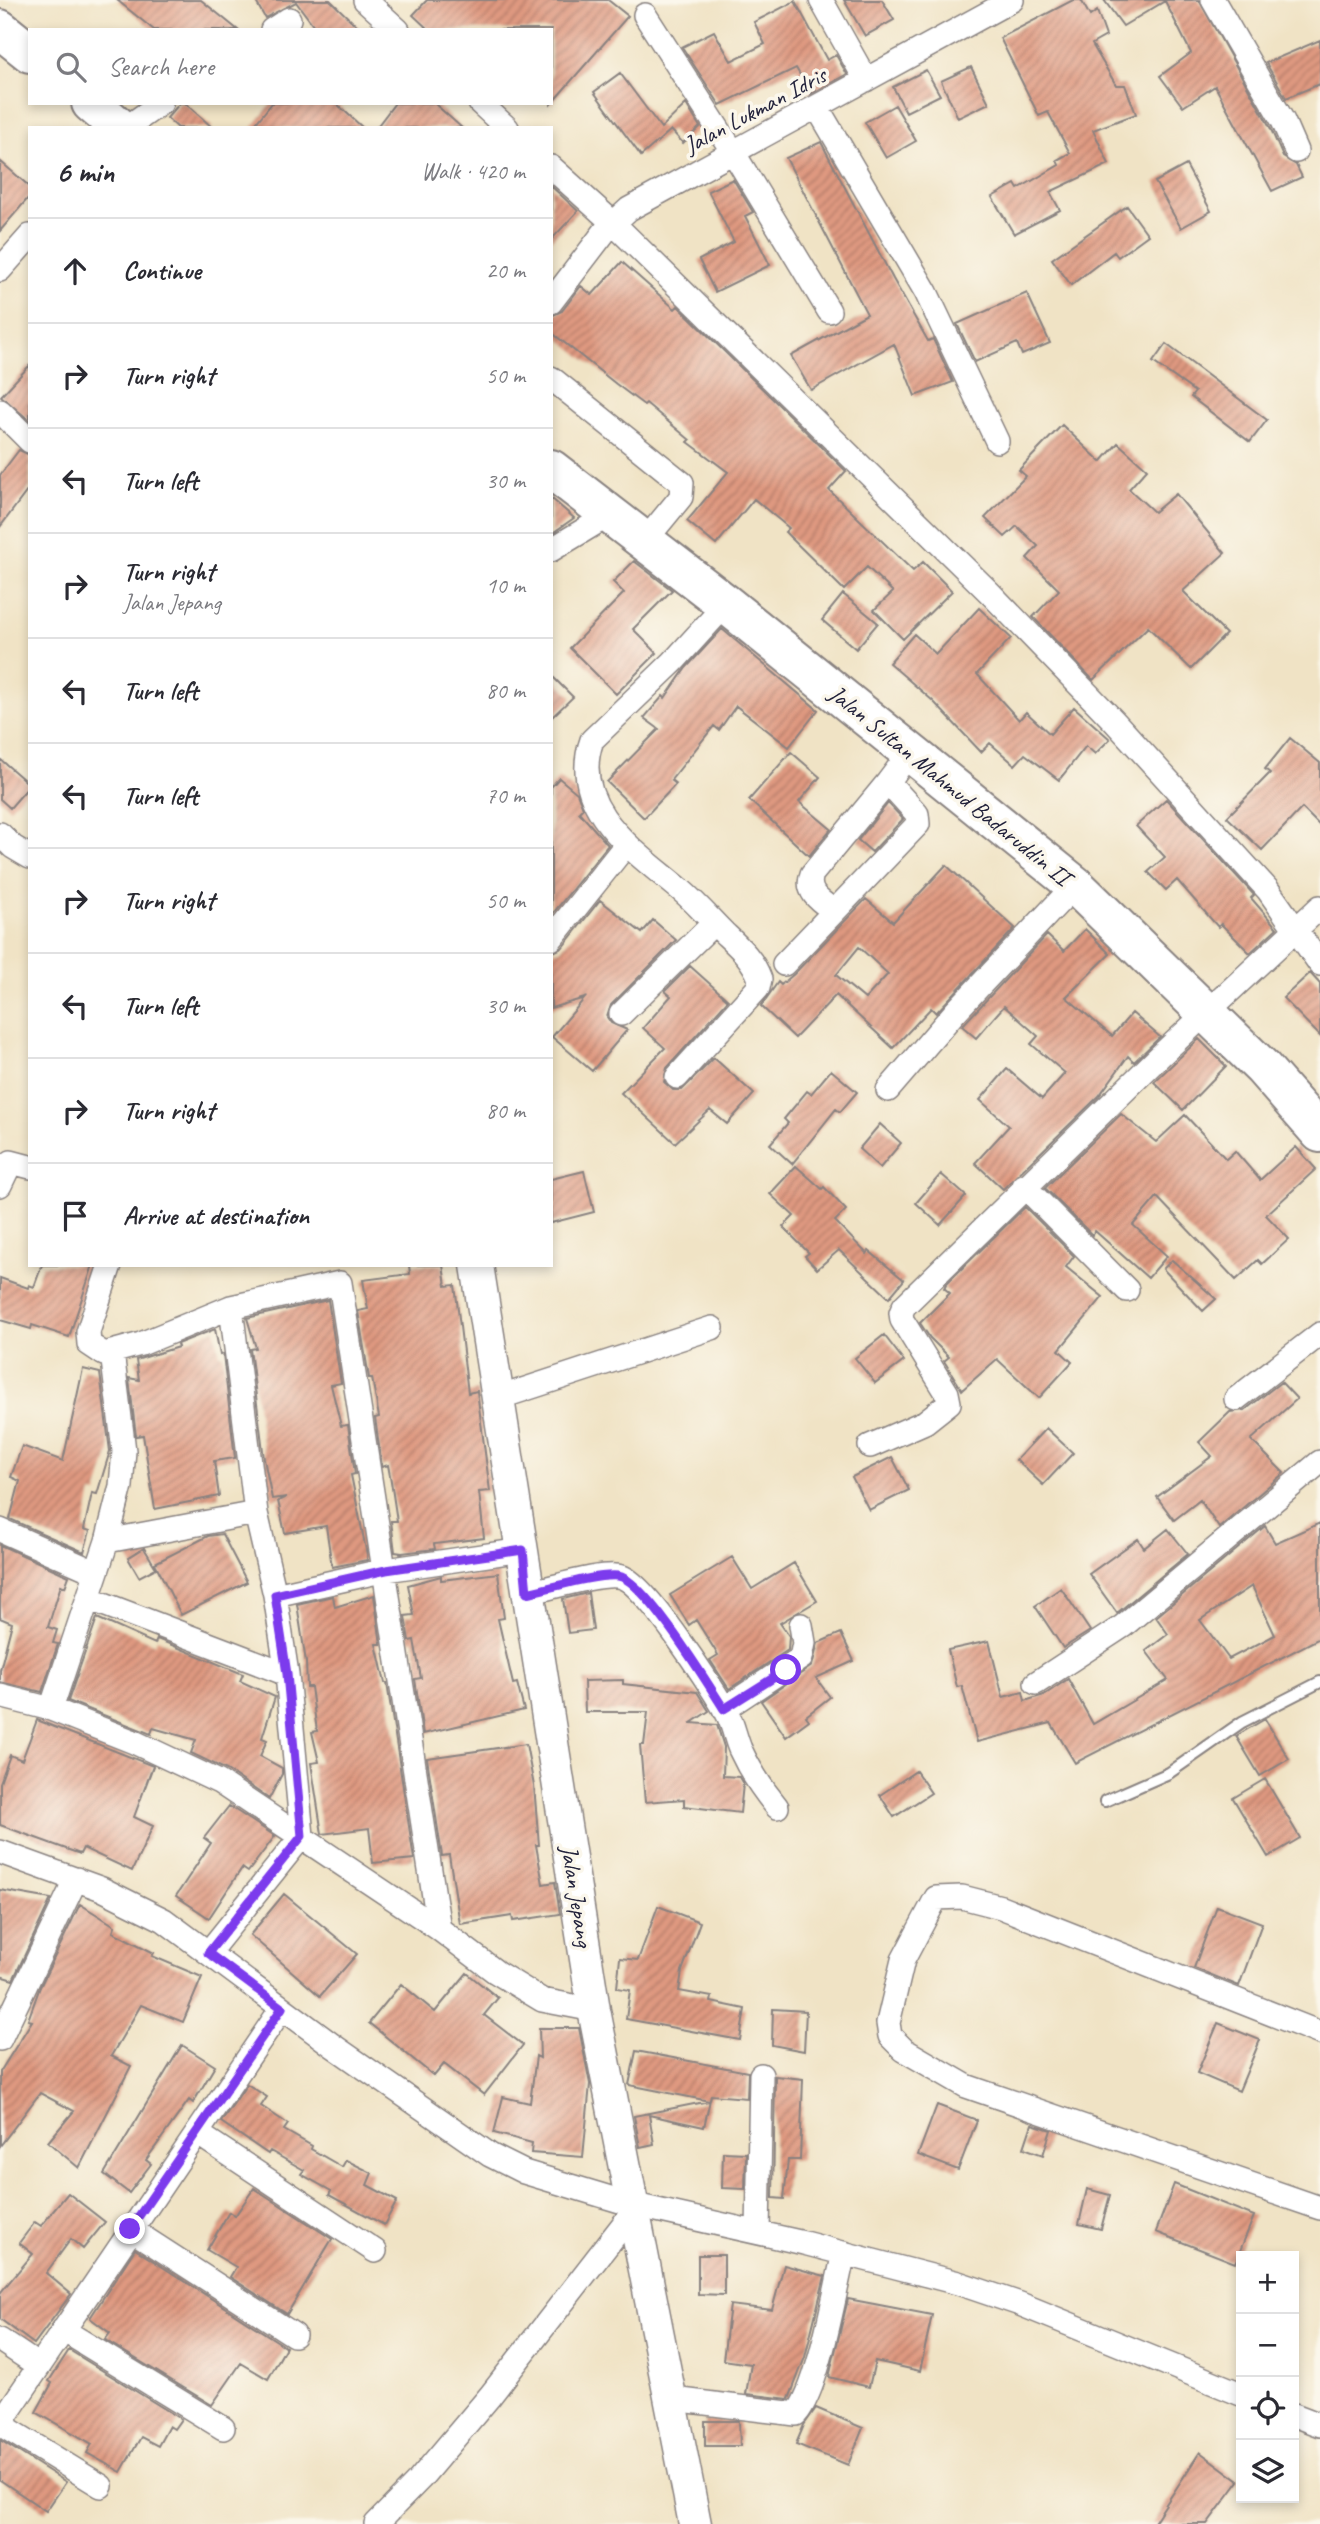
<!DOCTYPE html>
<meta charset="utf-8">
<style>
:root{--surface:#fff;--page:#f7f7f7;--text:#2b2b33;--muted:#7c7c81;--line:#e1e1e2}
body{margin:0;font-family:Caveat,sans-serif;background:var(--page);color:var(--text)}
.controls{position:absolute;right:21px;bottom:21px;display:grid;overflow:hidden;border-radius:0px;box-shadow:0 4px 10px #0003}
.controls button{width:63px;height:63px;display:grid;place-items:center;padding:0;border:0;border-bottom:2px solid var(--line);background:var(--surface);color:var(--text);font:35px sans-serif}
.stop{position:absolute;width:21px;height:21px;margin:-16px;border:5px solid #7c3aed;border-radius:50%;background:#fff}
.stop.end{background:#7c3aed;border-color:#fff;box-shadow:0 2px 7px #0008}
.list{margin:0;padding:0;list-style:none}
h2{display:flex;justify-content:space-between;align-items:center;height:91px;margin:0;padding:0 28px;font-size:30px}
h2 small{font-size:23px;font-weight:400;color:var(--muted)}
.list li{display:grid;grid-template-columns:46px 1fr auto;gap:21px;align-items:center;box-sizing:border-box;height:105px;padding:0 28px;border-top:2px solid var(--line)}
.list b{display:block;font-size:26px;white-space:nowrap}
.list p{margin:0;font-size:23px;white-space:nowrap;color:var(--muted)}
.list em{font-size:23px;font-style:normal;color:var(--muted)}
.icon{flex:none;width:38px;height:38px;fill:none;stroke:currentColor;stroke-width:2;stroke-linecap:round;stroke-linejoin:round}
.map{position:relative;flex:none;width:1320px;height:2524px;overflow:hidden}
.search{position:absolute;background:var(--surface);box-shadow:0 4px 10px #0003;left:28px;top:28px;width:525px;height:77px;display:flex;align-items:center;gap:18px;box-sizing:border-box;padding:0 24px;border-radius:0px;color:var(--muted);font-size:26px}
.panel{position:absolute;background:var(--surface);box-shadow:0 4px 10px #0003;left:28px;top:126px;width:525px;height:1141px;border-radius:0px}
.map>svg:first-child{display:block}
.building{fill:url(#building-hatch);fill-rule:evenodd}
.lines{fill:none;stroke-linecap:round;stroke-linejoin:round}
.lane-casing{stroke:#898280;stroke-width:14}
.street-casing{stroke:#898280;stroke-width:26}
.secondary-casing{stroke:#898280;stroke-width:35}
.highway-casing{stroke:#898280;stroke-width:42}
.lane{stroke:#fff;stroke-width:10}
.street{stroke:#fff;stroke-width:23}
.secondary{stroke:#fff;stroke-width:32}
.highway{stroke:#fff;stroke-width:38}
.route{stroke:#7c3aed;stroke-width:9}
.labels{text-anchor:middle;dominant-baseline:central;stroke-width:7;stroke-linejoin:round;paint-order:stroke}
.street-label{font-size:24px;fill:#22223b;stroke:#fbf7ec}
</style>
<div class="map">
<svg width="1320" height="2524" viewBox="0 0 1320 2524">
<defs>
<pattern id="building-hatch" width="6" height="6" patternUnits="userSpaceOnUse" patternTransform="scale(1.75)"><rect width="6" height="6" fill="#df9980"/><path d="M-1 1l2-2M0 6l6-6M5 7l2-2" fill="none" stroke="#b47c6a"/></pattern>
</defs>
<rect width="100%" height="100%" fill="#fbf7ec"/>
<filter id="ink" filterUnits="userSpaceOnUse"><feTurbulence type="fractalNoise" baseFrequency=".0143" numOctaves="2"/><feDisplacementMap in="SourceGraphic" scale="14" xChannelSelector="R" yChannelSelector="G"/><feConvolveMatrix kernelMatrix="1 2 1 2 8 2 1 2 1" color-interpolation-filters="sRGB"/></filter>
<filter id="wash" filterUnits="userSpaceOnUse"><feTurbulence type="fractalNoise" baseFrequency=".00686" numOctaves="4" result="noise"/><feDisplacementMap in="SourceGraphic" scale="28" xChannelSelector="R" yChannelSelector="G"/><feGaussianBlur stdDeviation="1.57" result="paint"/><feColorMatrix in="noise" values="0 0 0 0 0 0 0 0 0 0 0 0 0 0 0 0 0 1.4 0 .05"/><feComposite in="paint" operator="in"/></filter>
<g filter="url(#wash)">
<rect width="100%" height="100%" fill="#f0e3c5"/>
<g id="blocks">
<path class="building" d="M117,0H201L238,30H154Z
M255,0H330L361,30H317L296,2L265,18Z
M427,0H608L628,16L551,104V30H429L413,15Z
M844,0H882L894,20L865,36Z
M1073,0H1081L1090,16L1097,11L1106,36L1092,44L1116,85H1125L1136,114L1093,130L1109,164L1050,192L1060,210L1014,234L992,197L1015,184L1018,189L1059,165L1057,160L1070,153L1048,112L1039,116L1000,38Z
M1104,0H1199L1270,127L1283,157L1296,165L1302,177L1272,191L1215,86L1183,107L1160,76L1191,53L1165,1L1123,26Z
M795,1L827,60L836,55L847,74L811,94L796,68L720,105L682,47L714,31L731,61L765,44L754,22Z
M1320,40V84L1286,98L1266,63Z
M971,67L989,103L958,118L941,81Z
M926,70L940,95L906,112L893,87Z
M620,73L661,128L686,104L700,127L683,143L671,130L641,156L594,92Z
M180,103H185L213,128H178L167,118Z
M272,103H336L363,128H252Z
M395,103H434L462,128H376Z
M895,105L916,141L886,158L865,122Z
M821,142L893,279L928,341L933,339L953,382L915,396L894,344L811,390L791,356L867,314L786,158Z
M0,161L30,187V196L0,231Z
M1186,165L1211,211L1181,228L1155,182Z
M733,179L753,212L745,216L770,265L715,292L699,260L734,242L708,191Z
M551,186L578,211L551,240Z
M1127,206L1148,235L1118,257L1114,252L1071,285L1052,259Z
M622,262L675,309L678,306L846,471L829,490L913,571L923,562L952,591L903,639L874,610L893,592L867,567L844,590L785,532L789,528L754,499L716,545L687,521L728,472L688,442L690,440L646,403L644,405L616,384L551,332V316L562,311L581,286L592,295Z
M1027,293L1050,343L1022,355L1017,343L975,362L957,324Z
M1166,344L1267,420L1250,442L1191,397L1195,392L1153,362Z
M30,365V421L1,396Z
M1062,425L1101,462L1118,443L1147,469L1129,489L1154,512L1176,494L1225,553L1183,591L1226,634L1191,669L1148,627L1093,680L1033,617L1059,590L1027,558L1038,546L1017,526L1005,537L985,518L1026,476L1019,470Z
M19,450L30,455V487L0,527V475Z
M551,498L574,518L551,534Z
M634,561L672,590L633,629L657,653L616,694L570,648L624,593L613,582Z
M843,594L878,623L856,649L822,620Z
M979,608L1011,638L977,674L1019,720L1026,712L1050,734L1074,707L1110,739L1095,754L1086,746L1059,780L1025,754L1015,765L990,743L981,752L933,701L889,663L914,634L936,654Z
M722,629L818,710L789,747L736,706L719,730L714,726L671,780L676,784L644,818L607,782L659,729L644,718L663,696L665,698L686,668Z
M551,675L573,697L551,718Z
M1290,738L1320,763V826L1302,808L1262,850L1227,817L1270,773L1265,769Z
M791,752L820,777L799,802L831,829L809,856L749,800Z
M0,759L30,785L10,808L0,799Z
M559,778L577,793L583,808L579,812L608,845L551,916V787Z
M1166,799L1254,895L1251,898L1277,928L1250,953L1221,924L1218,927L1177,880L1166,890L1148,872L1165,857L1136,826Z
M888,803L903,819L872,852L858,840Z
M946,865L1015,928L936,1013L931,1008L893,1048L836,995L795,1038L761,1006L778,982L781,985L794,974L866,899L893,922ZM859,947L888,974L865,999L836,975Z
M600,900L642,933L653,920L676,940L611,1005L607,1017L611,1023L627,1030L592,1071L552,1037L585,998L551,1008V953L562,948Z
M1085,929L1110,954L1066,997L1112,1036L1132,1013L1160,1037L1134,1062L1128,1056L1099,1096L1003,1189L975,1163L1009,1126L980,1100L1007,1069L1042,1099L1065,1073L1031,1044L1038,1036L1004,1006L976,1038L962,1026L1047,935L1064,951Z
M690,966L728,1000L667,1068L664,1082L673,1090H682L714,1058L754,1094L727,1124L710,1110L675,1143L621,1093L665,1048L643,1028L671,996L665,991Z
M1310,973L1320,984V1036L1283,998Z
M1199,1039L1226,1066L1183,1110L1154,1082Z
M831,1070L857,1092L840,1112L836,1109L792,1164L770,1144L788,1123L784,1119L807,1091L811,1094Z
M1121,1114L1156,1142L1185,1115L1226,1159L1235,1151L1260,1180L1296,1147L1316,1169L1266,1215L1289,1239L1262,1264L1258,1260L1236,1280L1157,1197L1133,1225L1167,1256L1148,1278L1095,1231L1092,1235L1045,1188Z
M880,1124L901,1143L880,1168L859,1149Z
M796,1166L822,1189L824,1187L846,1210L835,1221L867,1254L869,1251L904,1280L889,1298L839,1250L817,1269L805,1256L809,1253L783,1227L794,1216L770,1194Z
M584,1171L594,1212L551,1223V1179Z
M941,1174L966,1196L940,1225L916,1203Z
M1025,1207L1074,1256L1066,1267L1103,1297L1059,1350L1072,1362L1039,1398L997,1359L962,1390L944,1361L949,1357L930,1338L920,1323L950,1293L944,1288L946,1284Z
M1172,1260L1216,1299L1203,1311L1163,1269Z
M42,1265H93L69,1337L32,1325L31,1329L0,1320V1278L28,1288L29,1285L34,1287Z
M409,1265H443L446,1286L455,1285L468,1393L477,1391L490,1491L479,1492L484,1538L434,1544L435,1549L402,1553L395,1552L391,1521H397L391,1481L388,1465L382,1467L375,1418L379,1417L372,1378H369L358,1311L368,1309L363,1280L410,1274Z
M328,1300L341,1383L331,1385L341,1426L348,1425L355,1474L351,1475L367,1555V1560L332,1567L326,1526L285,1533L278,1501L286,1497L272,1499L264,1459L250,1349L256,1348L247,1318Z
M215,1329L220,1355L223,1354L235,1458L214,1461L219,1496L155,1509L143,1435L136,1436L129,1378L139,1380L136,1360L178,1347L177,1344Z
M884,1335L904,1361L875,1383L855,1358Z
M83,1369L100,1373L110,1451L97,1494L92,1493L84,1529L90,1531L84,1552L10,1519L20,1481L11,1477L22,1446L63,1461Z
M1281,1382L1297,1399L1251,1440L1284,1473L1219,1528L1200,1500L1174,1520L1157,1497L1212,1456L1199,1442L1230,1412L1245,1410Z
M1046,1428L1073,1453L1043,1485L1016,1460Z
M892,1457L909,1490L869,1510L852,1477Z
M1320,1523V1638L1075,1763L1051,1723L977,1742L962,1686L957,1687L948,1650L989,1641L1003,1697L1023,1692L1025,1701L1044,1695L1068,1679L1093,1724L1168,1680L1146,1651L1168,1634L1156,1617L1265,1526L1275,1543ZM1252,1586L1275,1635L1229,1659L1200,1620Z
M1168,1529L1188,1554L1117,1613L1089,1574L1138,1539L1144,1548Z
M222,1534L247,1582L181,1615L155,1563L208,1536Z
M0,1545L69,1576L65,1587L61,1585L48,1627L57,1630L53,1643L58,1644L42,1692L0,1682V1670L12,1623L0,1618Z
M144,1548L156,1568L139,1577L128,1558Z
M732,1557L752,1589L794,1563L817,1601L780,1623L789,1636L788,1650L729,1689L710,1660L718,1655L696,1620L689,1625L670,1595Z
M498,1573L504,1618L498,1619L513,1684L517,1683L524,1710L423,1734L415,1679L421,1678L414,1640L409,1641L405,1616L414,1615L408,1585L441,1576V1580Z
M1061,1588L1090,1631L1063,1648L1035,1606Z
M588,1593L593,1630L568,1633L563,1599Z
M374,1595L381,1644H376L385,1683H387L414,1859L373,1863L369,1828L322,1834L311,1763L319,1762L312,1732L317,1731L311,1687H307L306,1662L297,1604L333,1596L335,1607Z
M97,1618L155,1644L157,1639L243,1674L240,1681L275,1697L262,1738L267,1740L260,1756L282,1768V1774L269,1799L227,1770L191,1753L196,1740L153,1728L151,1734L68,1701Z
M841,1633L854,1661L816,1678L830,1697L806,1716L809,1720L786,1737L761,1701L812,1666L818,1643Z
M623,1680V1684L697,1692L709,1711L691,1723L717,1725L724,1747L723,1776L739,1777L743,1784L740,1813L684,1806V1799L645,1802L640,1745H644L648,1712H585L584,1681Z
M1265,1719L1289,1759L1260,1776L1236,1736Z
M37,1720L153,1766L134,1817L153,1826L132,1871L83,1848L80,1854L0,1825V1783L10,1755L22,1760Z
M526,1744L534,1786L539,1845H536L543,1884L555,1882L560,1914L513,1921L512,1916L460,1924L449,1855L442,1856L427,1758Z
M916,1771L931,1793L894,1817L880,1795Z
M1265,1779L1300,1838L1268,1857L1233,1798Z
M229,1806L275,1836L248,1872L242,1868L209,1918L176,1896L211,1843L204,1838Z
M0,1890L51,1899L13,1980L0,1976Z
M284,1894L357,1954L320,1996L250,1935Z
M80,1904L115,1926L113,1932L154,1953L152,1956L202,1977L183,2022L141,2005L111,2056L131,2066L79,2168L48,2142L74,2111L40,2093L0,2146V2072L32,2021L28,2020L40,1987Z
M658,1906L700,1922L682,1971L679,1991L712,1997L711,2002L745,2009L740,2040L626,2019L630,1990L617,1988L620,1958L638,1960Z
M1217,1906L1262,1923L1239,1986L1194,1968Z
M467,1973L498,1998L484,2015L523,2045L484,2095L444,2064L434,2076L369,2023L401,1984L435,2012Z
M773,2009L806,2011L804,2051L772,2045Z
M1218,2023L1260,2040L1239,2091L1197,2073Z
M539,2028H579L590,2084L583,2157L531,2153L532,2143L494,2133L503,2097L530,2103L536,2056L540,2058Z
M182,2045L215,2066L193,2103L189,2100L146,2160L151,2164L129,2193L104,2174Z
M636,2051L748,2072L747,2098L711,2095L704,2127L649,2115L654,2144L640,2147L634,2116L709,2101L629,2085Z
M775,2076L803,2079L800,2160H788L784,2199L773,2198Z
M247,2084L267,2097L261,2106L288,2124L284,2130L312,2146L311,2149L342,2167L346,2160L372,2173L367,2185L397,2201L384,2225L329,2195L331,2191L301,2174L304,2170L270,2151L268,2154L221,2122Z
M937,2105L977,2120L958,2170L918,2155Z
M1032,2124L1051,2130L1043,2155L1024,2148Z
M723,2152L746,2153L745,2189L722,2188Z
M1174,2184L1254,2216L1235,2263L1156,2232Z
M254,2188L332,2239L287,2314L230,2277L236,2267L207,2250L229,2212L235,2216Z
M1087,2189L1110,2195L1101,2229L1079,2224Z
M68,2193L105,2222L83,2249L71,2239L46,2273L71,2294L34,2344L0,2319V2293L33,2254L19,2243L35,2222L41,2226Z
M135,2249L286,2347L268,2379L241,2363L212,2405L105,2340L110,2333L90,2318Z
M698,2255H724V2295L698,2294Z
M784,2265L825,2276L805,2357L789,2399L746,2394L751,2364L723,2360L730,2305L772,2310Z
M848,2299L932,2315L920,2371L875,2361L869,2387L829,2377Z
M69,2350L181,2419L174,2429L169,2426L158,2446L141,2437L121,2472L87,2453L92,2444L36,2412L52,2383L49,2381Z
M816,2408L863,2428L848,2465L796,2444L804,2425Z
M705,2421H739L740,2446H705Z
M0,2440L66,2482L46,2511L0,2480Z
M1200,2452L1239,2481L1207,2524H1153Z"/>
</g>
</g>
<g filter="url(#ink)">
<use href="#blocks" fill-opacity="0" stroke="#898280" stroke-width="2"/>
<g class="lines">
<g class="lane-casing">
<path id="lane" d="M1105,1801L1169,1773L1242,1722L1320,1682"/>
</g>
<g class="street-casing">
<path id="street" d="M365,0L398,30
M821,0L866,80
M1213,0L1283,121L1296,151
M645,15L733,152L829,311
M272,30L289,19
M480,103L507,128
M817,107L926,292L997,441
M126,128L161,103
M551,167L612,222L990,593L1114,721L1268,890L1320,964
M0,270L30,236
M551,302L606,230L629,209L1012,0
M551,378L682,483L681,497L644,542
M0,411L30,441
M551,550L609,515
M0,834L13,847L30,857
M833,910C820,901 805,892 812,874L888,782
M551,939L625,846
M784,964L918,824L917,814L888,782L909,754
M621,1014L714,923
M677,1077L758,988L760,979C753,959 739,947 724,933C710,919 697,904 682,891C639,854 567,809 592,740L673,662L726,604
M888,1090L955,1012L1075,885
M0,1185L11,1162L30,1167
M1024,1186L1127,1290
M110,1265L88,1332L89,1344L104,1354L141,1344L231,1307L340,1283L439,1929L496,1972L542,2000L594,2010
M231,1307L256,1513L275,1595L386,1570L523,1550
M498,1398L712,1328
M1236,1399L1320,1334
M870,1446L925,1422L949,1403L947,1393L902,1320L901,1313L904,1306L1162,1054L1320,907
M0,1530L95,1572
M107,1541L121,1486L124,1451L112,1352
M527,1593C549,1589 603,1571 622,1577C647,1585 712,1688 727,1713C733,1724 735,1737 740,1749C750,1771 762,1789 777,1807
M88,1598L287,1674
M1036,1683L1123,1626L1320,1462
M0,1696L51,1709L134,1742L219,1782L439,1929
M51,1709L107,1541L256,1513
M724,1709L801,1658L804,1643L801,1625
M0,1852L102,1889L164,1920L332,2045L490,2155L524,2172L630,2204L804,2243L958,2283L1020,2304L1241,2394
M208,1953L302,1836L287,1674L275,1595
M1320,2033L1001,1907L962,1897L936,1898L903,1960L888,2023L890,2036L904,2050L966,2086L1320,2208
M0,2039L76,1879
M197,2133L375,2251
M130,2229L294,2335
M758,2232L761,2075
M63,2330L223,2428
M0,2340L39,2366
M673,2399L796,2414C819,2388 835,2290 844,2253
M1294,2415L1320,2425
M101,2486L8,2429L4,2418L282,2008
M376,2524L420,2479L490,2396L633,2212"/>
</g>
<g class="secondary-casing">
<path id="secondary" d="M477,1265L594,2010L695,2524"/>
</g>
<g class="highway-casing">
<path id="highway" d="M0,29L30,53
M91,103L120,128
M551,469L726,604L1075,885L1263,1068L1320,1133"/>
</g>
<use href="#lane" class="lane"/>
<use href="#street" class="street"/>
<use href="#secondary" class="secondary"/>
<use href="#highway" class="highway"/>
</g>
</g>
<g class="lines" filter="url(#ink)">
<path class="route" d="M130,2229L282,2008L208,1953L302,1836L287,1674L275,1595L386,1570L523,1550L527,1593C552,1588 594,1574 618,1576C644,1579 708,1684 724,1709L786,1670"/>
</g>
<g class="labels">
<g class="street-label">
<text transform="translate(755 110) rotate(-28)">Jalan Lukman Idris</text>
<text transform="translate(950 785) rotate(39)">Jalan Sultan Mahmud Badaruddin II</text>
<text transform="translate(577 1896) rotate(81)">Jalan Jepang</text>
</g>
</g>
</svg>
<div class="controls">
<button>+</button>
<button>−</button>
<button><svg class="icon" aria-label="locate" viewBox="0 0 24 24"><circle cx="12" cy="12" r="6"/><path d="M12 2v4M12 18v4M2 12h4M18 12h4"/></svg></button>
<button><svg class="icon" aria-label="layers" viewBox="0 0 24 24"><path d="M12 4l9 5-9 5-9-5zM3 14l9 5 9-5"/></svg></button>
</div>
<div class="stop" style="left:786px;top:1670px"></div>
<div class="stop end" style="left:130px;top:2229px"></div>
<div class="search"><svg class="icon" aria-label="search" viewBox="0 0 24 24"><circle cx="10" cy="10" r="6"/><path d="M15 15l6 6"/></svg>Search here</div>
<section class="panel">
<h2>6 min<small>Walk · 420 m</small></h2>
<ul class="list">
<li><svg class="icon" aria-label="ahead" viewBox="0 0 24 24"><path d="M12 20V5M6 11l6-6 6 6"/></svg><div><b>Continue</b></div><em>20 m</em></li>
<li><svg class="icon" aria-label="right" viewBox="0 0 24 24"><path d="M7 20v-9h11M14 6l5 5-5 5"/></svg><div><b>Turn right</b></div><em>50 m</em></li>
<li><svg class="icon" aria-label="left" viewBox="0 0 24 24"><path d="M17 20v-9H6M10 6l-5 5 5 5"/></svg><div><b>Turn left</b></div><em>30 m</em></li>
<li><svg class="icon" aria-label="right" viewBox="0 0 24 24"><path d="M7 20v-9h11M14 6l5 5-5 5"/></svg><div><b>Turn right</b><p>Jalan Jepang</p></div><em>10 m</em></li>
<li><svg class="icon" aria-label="left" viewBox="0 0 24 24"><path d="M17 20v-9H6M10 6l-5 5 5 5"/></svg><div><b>Turn left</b></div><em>80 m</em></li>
<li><svg class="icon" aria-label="left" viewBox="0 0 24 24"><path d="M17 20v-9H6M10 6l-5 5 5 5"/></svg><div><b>Turn left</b></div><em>70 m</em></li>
<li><svg class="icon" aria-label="right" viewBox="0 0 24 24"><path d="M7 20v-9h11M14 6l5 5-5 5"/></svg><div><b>Turn right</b></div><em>50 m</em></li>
<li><svg class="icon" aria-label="left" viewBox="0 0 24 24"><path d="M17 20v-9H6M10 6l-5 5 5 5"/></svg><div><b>Turn left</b></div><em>30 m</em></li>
<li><svg class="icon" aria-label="right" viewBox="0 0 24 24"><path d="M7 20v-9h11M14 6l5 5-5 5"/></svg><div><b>Turn right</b></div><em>80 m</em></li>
<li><svg class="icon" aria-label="arrive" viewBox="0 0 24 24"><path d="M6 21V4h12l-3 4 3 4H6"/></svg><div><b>Arrive at destination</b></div></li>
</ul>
</section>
</div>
